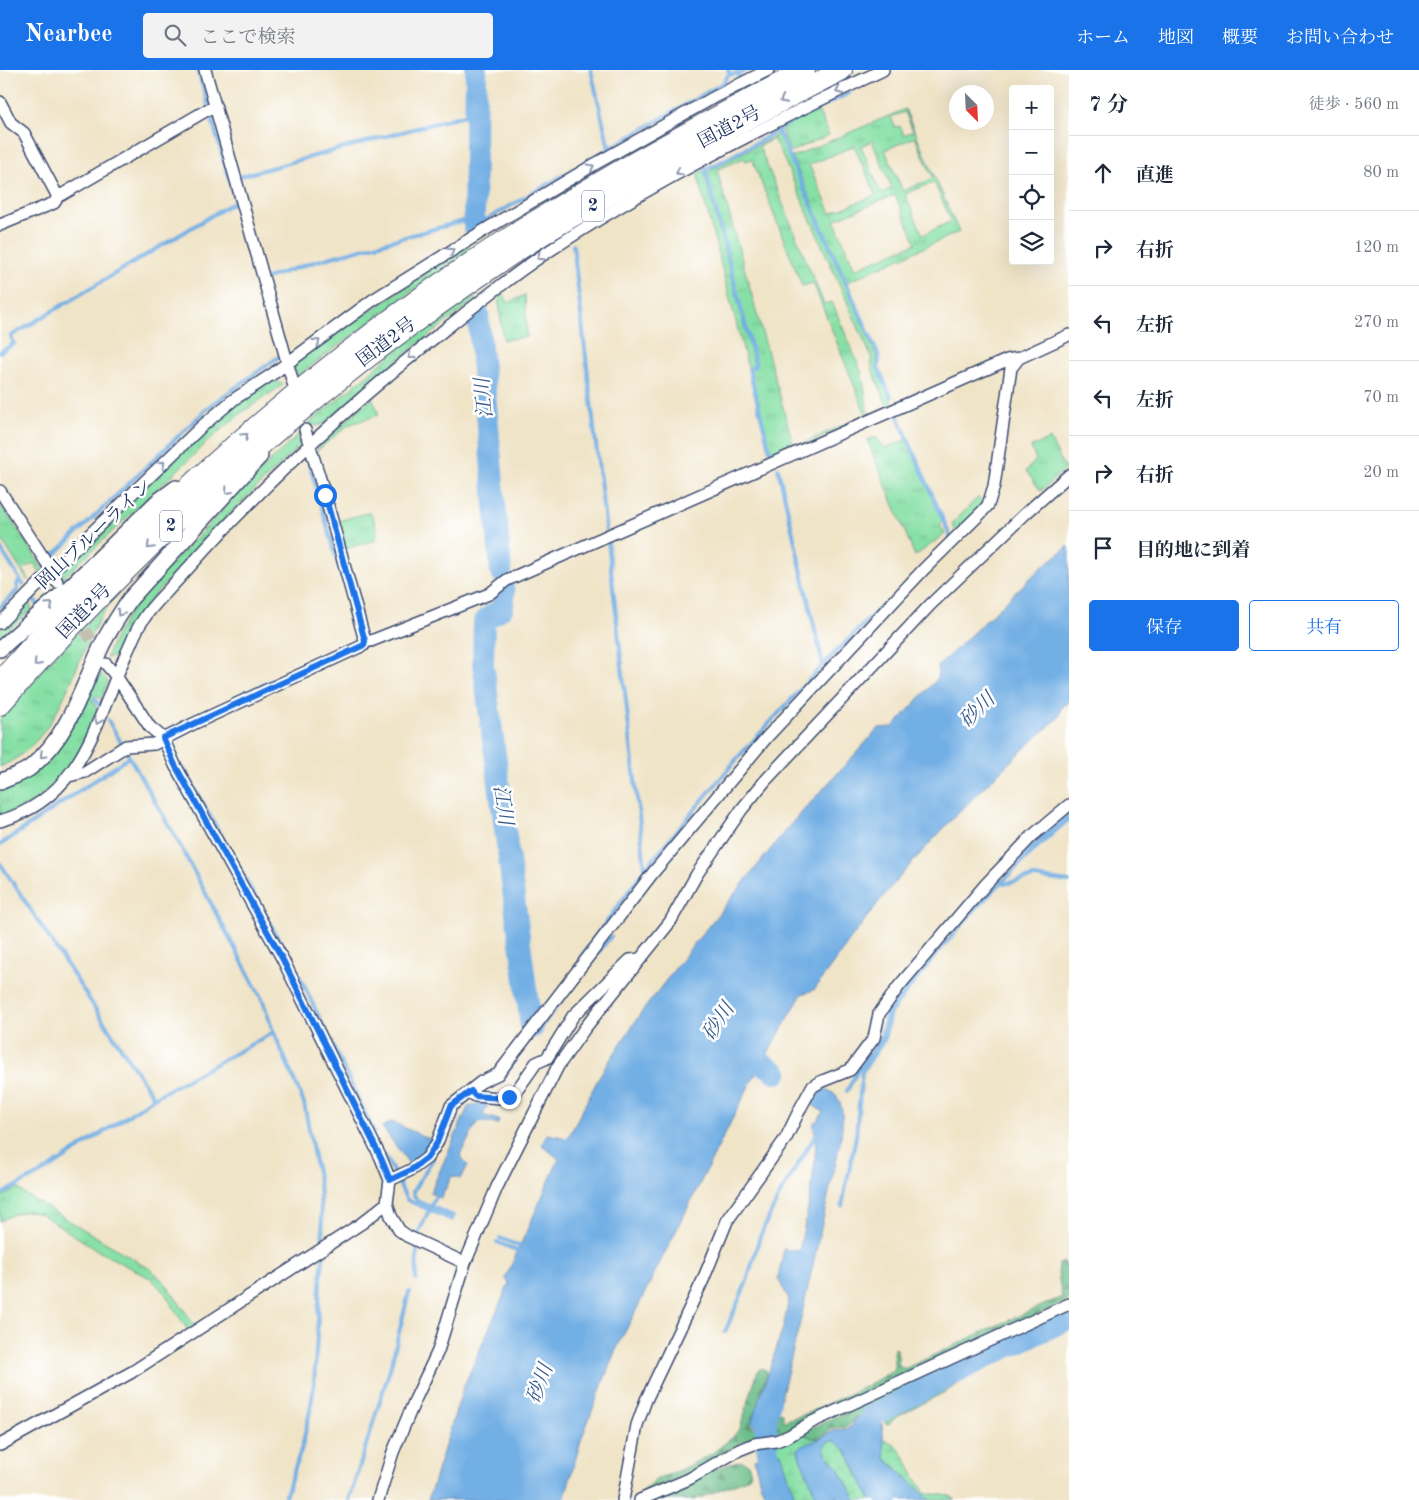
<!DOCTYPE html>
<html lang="ja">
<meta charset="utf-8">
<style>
:root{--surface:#fff;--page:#f2f2f3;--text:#1f2937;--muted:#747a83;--line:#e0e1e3;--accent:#1a73e8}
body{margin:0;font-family:"Old Standard TT","Noto Serif JP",serif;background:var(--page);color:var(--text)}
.controls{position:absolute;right:15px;top:15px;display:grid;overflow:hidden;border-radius:5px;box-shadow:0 5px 20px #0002}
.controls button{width:45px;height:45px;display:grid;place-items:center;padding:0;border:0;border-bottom:1px solid var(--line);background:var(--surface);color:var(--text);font:25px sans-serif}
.compass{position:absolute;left:949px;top:15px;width:45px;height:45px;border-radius:50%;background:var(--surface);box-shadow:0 5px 20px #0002;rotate:156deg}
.stop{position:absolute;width:15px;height:15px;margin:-11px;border:4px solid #1a73e8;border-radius:50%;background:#fff}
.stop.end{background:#1a73e8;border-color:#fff;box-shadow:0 1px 5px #0008}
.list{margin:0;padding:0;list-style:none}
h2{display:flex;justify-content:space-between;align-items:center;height:65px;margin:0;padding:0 20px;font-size:21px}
h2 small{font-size:16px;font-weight:400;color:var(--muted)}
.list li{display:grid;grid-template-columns:32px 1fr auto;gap:15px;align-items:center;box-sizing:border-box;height:75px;padding:0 20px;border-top:1px solid var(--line)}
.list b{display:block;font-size:19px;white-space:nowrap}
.list em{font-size:16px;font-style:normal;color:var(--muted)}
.actions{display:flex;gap:10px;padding:15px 20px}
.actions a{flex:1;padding:11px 0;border:1px solid var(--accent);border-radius:5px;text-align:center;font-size:18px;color:var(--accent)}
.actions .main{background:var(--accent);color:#fff}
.icon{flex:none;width:28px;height:28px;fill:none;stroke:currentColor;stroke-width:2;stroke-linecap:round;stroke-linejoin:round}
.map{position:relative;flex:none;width:1069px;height:1430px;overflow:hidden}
header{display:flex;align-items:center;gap:30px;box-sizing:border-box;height:70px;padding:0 25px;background:var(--accent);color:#fff}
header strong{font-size:24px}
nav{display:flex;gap:28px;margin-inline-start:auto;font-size:18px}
.search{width:350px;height:45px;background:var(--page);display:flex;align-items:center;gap:12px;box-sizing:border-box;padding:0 18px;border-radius:5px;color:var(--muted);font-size:19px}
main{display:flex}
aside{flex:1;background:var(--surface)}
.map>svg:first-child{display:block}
.grass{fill:url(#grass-tufts);stroke:#508882;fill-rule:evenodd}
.forest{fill:url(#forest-firs);stroke:#447674}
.wetland{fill:url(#wetland-marsh);stroke:#508882}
.water{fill:#72afe4;stroke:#466fa1}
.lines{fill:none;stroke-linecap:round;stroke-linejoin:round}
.stream{stroke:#72afe4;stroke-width:4}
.river{stroke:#72afe4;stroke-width:22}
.street-tunnel{stroke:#c5c0b2;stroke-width:11;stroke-dasharray:11 5.5;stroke-linecap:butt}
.street-casing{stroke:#3b4a6e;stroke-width:14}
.secondary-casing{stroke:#3b4a6e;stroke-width:18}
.highway-casing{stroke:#3b4a6e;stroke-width:22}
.street{stroke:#fff;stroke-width:11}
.secondary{stroke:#fff;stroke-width:15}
.highway{stroke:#fff;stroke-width:20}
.oneway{stroke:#8d97ae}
.route{stroke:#1a73e8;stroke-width:6}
.labels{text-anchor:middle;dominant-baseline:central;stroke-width:5;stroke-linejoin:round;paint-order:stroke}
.shield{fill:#fff;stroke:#5f6d8e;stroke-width:1}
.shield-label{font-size:18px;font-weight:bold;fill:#1b2f5e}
.street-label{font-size:19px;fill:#1b2f5e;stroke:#fff}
.water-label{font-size:20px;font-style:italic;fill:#395c8d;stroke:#fff}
</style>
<header>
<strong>Nearbee</strong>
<div class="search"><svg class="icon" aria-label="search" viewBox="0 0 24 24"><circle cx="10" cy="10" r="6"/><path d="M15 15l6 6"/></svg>ここで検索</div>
<nav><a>ホーム</a><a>地図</a><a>概要</a><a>お問い合わせ</a></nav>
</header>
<main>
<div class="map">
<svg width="1069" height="1430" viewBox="0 0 1069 1430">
<defs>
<pattern id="grass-tufts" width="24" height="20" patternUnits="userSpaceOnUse" patternTransform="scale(1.25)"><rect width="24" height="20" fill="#86e0a5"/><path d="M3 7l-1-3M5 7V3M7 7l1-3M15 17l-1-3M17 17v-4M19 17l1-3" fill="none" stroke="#73c090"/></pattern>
<pattern id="forest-firs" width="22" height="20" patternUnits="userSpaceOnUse" patternTransform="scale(1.25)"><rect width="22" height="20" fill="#6cbe8a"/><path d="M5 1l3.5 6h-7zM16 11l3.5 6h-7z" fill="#589b74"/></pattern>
<pattern id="wetland-marsh" width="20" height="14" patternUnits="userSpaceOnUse" patternTransform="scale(1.25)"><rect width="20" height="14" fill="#86e0a5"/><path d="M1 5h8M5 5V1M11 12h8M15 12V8" fill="none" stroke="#73c090"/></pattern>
</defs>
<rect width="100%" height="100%" fill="#fff"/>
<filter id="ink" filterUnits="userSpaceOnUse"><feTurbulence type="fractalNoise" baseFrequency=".02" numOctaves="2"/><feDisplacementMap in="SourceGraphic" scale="10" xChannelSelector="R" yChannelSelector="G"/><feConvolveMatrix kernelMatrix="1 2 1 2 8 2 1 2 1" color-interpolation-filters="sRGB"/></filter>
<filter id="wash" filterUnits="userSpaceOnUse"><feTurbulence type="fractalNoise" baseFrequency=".0096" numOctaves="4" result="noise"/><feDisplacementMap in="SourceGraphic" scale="20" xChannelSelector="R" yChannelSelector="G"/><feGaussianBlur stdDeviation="1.12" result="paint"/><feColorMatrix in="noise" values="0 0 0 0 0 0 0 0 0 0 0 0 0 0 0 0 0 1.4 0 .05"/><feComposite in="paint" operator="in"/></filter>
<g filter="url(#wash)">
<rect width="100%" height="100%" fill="#f0e4c7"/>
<path class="grass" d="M905,39L959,162L847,212L792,87ZM905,42L913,61L904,65L900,56L895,57L891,47ZM915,67L933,108L903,121L885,80ZM872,71L892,118L881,123L861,76ZM854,76L876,125L831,143L809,95ZM934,112L951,151L923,165L905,124ZM895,125L916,173L855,199L834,150Z
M818,40L829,65L790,82L781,58Z
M779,64L877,287V298L892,333L890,338L776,387L771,381L750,300L757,297L707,102ZM773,69L781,83L871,286L872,299L888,337L868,345L865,321L861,301L832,232L824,234L759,76ZM744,88L746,91L752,89L802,216L813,213L866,345L794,377L717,100Z
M704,101L754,295L748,298L697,103Z
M468,175L471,178L297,306L294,296L303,287Z
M503,223L508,233L525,225L527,267L503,270L498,225Z
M474,225L475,230L383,301L324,354L316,356L309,353L402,276Z
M273,311L284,314L244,341L216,364L65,506L62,511L59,502C101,460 143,419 186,379C209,357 244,324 273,311Z
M372,327L379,345L348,355L317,381L318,377Z
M299,364L300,375L232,442L147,533L134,553L117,586L106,588C123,540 163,503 197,467C230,432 263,397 299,364Z
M876,367L885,378L908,369L943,452L940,455L945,464L915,486L867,370Z
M1050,369L1065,399L1041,421L1026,401L1036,390L1031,377Z
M978,427L983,436L957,463L952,454Z
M0,434L39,492L43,501L40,503L34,493L23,499L29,509L27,510L0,467Z
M370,442C374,449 379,462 376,470L345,479L338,451Z
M116,523C110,532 103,542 98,552C70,602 59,672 0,697V649L46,595Z
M29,533L32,539L0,568V559Z
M97,600L108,611L101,630L97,625L92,630L97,639L83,676L72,695L42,725L26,736L0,746V721C59,700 76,654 97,600Z
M18,1118L26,1125L152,1200L166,1214L195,1256L188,1261L164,1222L150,1208L100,1182L41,1144L27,1141L14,1144L0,1151V1128Z"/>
<path class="forest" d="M1064,1192L1069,1200V1230L780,1364L750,1369L742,1372L695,1400L641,1425L639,1424L657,1409L682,1399L711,1384L733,1367L740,1358L758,1300L762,1298L766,1300L767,1303L751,1354C756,1362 761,1362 770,1362L779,1342L783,1343V1351L803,1345L866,1316L894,1300V1278L897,1279L899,1295L902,1298H906L991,1258L1062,1227L1058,1204L1059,1194Z
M1069,1238V1245L949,1301L884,1334L867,1347H854L852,1353L845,1357L834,1358L819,1368H811L803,1362Z
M1000,1286L947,1321L899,1345L887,1355L885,1353L887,1347Z
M742,1391L748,1394L751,1402L749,1407L742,1411L694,1430H650C677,1418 714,1396 742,1391Z"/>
<path class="wetland" d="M802,1362L810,1368L819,1369L798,1378L799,1385L818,1430H796L781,1384H778L776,1374Z
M883,1369C899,1374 906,1388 912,1402C915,1409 921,1416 925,1423L950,1426L956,1430H930L885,1388Z
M835,1371L846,1380L871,1430H856L838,1397L827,1385L824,1378L827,1372Z"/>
<path class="water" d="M1069,476V632L1061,638L1059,647C1004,696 952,747 904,802C871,839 843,880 814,920L802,924L750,1014L614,1284L581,1370L564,1430H428L463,1318L509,1213L505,1209L559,1089L542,1075L547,1064L568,1068L600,1005L641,943L690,879L791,754L879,658L893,657L937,609L938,596L1043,496Z
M821,1018C848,1023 843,1052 840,1073L800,1253L777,1343L769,1361C761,1361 757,1360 752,1353L783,1258L789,1229L778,1209L784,1179L799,1181C805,1153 822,1078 813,1053L815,1051L817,1052L823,1042L810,1033Z
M486,1031L488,1034L483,1045L499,1050L498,1054L481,1052L477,1053L460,1085L468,1096L460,1109L452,1106L441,1128L430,1123L468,1037Z
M392,1052L432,1070L421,1085L410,1095L382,1057Z
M855,1348H865L882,1353L885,1388L930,1430H871L846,1380L835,1371L827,1372L824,1378L827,1385L838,1397L856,1430H841L836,1426L837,1430H818L799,1385L798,1378L819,1369L835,1360L846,1359L853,1355Z
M781,1383L796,1430H768L760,1413L754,1389L764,1387V1384Z"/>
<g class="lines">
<path class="stream" d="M198,0L264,232
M591,0L609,78
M728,0L730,5L737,3L739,7
M738,4L747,0
M473,43L475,42
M778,61L779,58L849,23
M767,66L778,61L879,286L878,298L891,327
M767,67L711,97L705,98L756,296L749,299L769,378L774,388
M241,106L468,44
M474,154L486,150L723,13L729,4
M573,175L606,461
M267,208L314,192L474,148
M0,282L14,274L11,266L236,131
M897,344L951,468L950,469
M309,393L342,507
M778,398L823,595
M0,478L23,514
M52,487L211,335L280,286
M32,528L39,535
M0,537L18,520L17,514L20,510
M343,579C352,574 360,572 357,562
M234,628L332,584
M95,629L99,635
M108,650L175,766L263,931L272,958L304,1033L319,1113L324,1181L320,1216L314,1315L310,1341L302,1377L284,1430
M184,699L301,909L374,1062
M0,775L129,687
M1019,788L1069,743
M0,793L154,1028
M645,799L741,684L823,595L883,535
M1002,812L1004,814L1034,807L1069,812
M981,828L1000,807
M581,887L645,799L608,473
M533,967L611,866
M482,1018L503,1007L514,992
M847,1021L858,1000L881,969L887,942L920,900
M448,1058L457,1039L462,1034
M386,1087L407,1130L452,1150
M433,1089L413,1121L414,1126L417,1130L453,1146
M0,1125L50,1098L157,1026L274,962
M842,1136L856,1066L862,1002L884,970L890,943L933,888L978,836L1034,780L1069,749
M500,1168L524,1178
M497,1172L520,1182
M416,1209L418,1164L438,1121
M725,1262L747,1211L760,1166L780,1124L818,1061
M349,1430L390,1299L409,1222"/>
<path class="river" d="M474,156L476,0
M478,244L501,502
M504,521L503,537C498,543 487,546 484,553L483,593L531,956L533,957
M736,976L777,1003
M770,1332C760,1365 770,1399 783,1430
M888,1430C874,1405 857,1375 871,1346L997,1282L1069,1249"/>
</g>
</g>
<g filter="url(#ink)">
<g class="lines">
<path class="street-tunnel" d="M77,546L101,586"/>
<g class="street-casing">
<path id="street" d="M205,0L293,313
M0,32L11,53L24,63L58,127
M0,155L54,133L58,127L207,40L216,37
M0,421L52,501L57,512
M0,553L52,501L201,357L233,330L274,303L373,230L483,161L595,94L711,29L768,0
M365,571H371L489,524L507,510L1007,290L1019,288L1069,265
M106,594L116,606L150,657L163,668L175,695L282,888L381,1088L390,1110L387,1133L391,1146L399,1160L407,1166L465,1193
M69,706L85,702L126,676L154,674L193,654L364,575L365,571L325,425L305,360
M0,751C83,728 96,650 127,582C132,572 136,559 143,550C150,538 161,528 170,518C185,502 199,486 214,470C286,393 365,322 448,257C479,232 510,207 543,185C651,113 766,55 883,0
M471,1021L475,1026L501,1028L509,1027L515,1023L536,993L547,988L573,946L630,890L640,889
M390,1110L411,1100L427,1088L437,1073L451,1036L481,1012L498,1004L652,804L767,667L924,499L981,443L988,435L994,416L1011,298L1019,288
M0,1375L132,1302L362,1153L387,1133
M378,1430L393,1382L415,1330L438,1281L465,1193L497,1117L558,996L585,958L670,852L697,804L742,739L765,711L930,535L1026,443L1069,405
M623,1430L637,1355L646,1330L703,1210L727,1151L786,1068L801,1037L812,1017L820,1012L850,1000L874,968L879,944L899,916L986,814L1032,766L1069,735
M640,1430L689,1409L739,1380L754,1374L776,1371L789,1366L812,1352L1069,1234"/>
</g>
<g class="secondary-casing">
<path id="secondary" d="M0,579L73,514L157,432L176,418
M0,712C10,707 23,704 31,697C69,666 82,618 102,575C110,559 120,544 130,529L260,386"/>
</g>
<g class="highway-casing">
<path id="highway" d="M0,611C129,463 275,330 435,217C552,135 679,66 805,0
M0,635C124,494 260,366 411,255C455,223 500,191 547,162C643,104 742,51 842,0"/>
</g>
<use href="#street" class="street"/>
<use href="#secondary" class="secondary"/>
<use href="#highway" class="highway"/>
</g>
<defs><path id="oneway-chevron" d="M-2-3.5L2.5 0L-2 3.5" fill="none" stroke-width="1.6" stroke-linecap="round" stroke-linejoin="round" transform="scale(1.25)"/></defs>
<g class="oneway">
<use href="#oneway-chevron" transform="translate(839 21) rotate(155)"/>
<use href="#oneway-chevron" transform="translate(783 30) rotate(153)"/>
<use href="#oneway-chevron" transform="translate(591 97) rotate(-30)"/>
<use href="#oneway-chevron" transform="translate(679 102) rotate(152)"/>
<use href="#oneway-chevron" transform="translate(451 181) rotate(-32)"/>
<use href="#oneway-chevron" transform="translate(540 187) rotate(145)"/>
<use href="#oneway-chevron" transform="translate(317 272) rotate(-36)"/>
<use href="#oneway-chevron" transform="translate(411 286) rotate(141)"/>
<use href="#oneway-chevron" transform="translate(245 366) rotate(-42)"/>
<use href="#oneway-chevron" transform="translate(162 394) rotate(-44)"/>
<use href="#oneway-chevron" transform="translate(228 421) rotate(132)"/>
<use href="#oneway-chevron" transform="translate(150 476) rotate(135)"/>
<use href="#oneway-chevron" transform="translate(50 535) rotate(-42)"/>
<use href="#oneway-chevron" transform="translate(120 543) rotate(124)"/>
<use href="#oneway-chevron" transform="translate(37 593) rotate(132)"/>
<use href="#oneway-chevron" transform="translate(98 651) rotate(112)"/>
<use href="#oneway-chevron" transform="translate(43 685) rotate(135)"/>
</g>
</g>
<g class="lines" filter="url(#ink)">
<path class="route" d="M325,425L365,571L364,575L163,668L175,695L282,888L381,1088L390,1110L411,1100L427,1088L437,1073L451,1036L471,1021L475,1026L501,1028L509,1027"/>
</g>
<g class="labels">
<g class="shield">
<rect x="582" y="120.5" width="22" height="31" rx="4"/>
<rect x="160" y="440.5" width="22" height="31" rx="4"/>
</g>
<g class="shield-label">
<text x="593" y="136">2</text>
<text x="171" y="456">2</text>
</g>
<g class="street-label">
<text transform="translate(730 58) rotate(-28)">国道2号</text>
<text transform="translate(387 273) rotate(-37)">国道2号</text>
<text transform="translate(95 465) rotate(-43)">岡山ブルーライン</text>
<text transform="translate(85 542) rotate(-46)">国道2号</text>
</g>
<g class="water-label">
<text transform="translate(485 328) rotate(-95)">江川</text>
<text transform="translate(978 641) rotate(-44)">砂川</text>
<text transform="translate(502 735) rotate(82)">江川</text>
<text transform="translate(719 952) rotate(-56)">砂川</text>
<text transform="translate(541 1314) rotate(-70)">砂川</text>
</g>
</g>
</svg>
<div class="controls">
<button>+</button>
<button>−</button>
<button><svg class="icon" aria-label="locate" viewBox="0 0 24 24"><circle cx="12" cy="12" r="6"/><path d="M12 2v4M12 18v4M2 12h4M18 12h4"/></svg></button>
<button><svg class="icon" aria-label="layers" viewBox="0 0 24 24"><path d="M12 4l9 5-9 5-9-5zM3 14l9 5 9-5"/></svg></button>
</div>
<svg class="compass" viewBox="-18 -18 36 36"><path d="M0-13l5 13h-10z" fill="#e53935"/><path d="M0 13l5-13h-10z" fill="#747a83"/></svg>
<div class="stop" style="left:325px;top:425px"></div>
<div class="stop end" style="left:509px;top:1027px"></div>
</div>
<aside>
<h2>7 分<small>徒歩 · 560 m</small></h2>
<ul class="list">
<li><svg class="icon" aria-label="ahead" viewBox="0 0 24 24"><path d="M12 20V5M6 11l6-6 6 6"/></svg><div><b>直進</b></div><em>80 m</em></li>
<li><svg class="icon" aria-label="right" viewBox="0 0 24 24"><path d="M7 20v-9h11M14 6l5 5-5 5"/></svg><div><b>右折</b></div><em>120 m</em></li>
<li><svg class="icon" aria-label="left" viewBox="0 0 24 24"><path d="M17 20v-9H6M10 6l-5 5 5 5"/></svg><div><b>左折</b></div><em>270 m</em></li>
<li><svg class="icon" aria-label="left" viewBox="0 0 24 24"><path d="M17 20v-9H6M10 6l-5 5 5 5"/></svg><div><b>左折</b></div><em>70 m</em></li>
<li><svg class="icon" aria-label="right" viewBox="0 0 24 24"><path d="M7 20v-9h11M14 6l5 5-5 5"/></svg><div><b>右折</b></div><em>20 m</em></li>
<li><svg class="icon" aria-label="arrive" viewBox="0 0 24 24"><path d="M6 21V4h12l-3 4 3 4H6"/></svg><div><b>目的地に到着</b></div></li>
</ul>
<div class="actions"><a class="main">保存</a><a>共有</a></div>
</aside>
</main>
